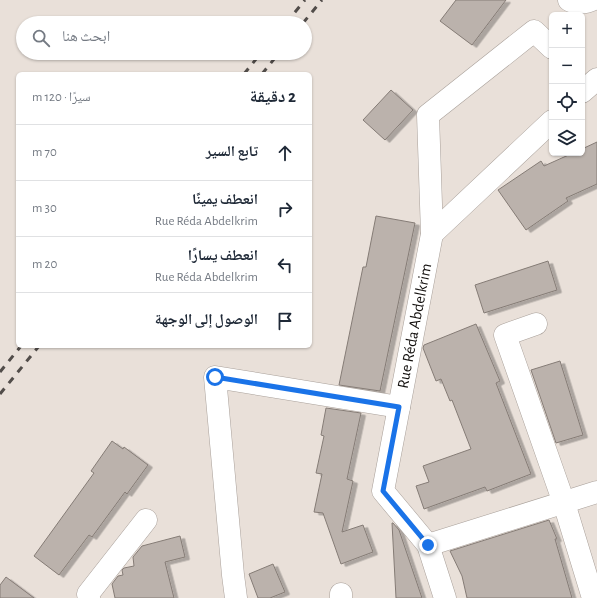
<!DOCTYPE html>
<html lang="ar">
<meta charset="utf-8">
<style>
:root{--surface:#fff;--page:#f2f2f3;--text:#1f2937;--muted:#747a83;--line:#e0e1e3}
body{margin:0;font-family:"Alegreya Sans","Noto Naskh Arabic",sans-serif;background:var(--page);color:var(--text);direction:rtl}
.controls{position:absolute;right:12px;top:12px;display:grid;overflow:hidden;border-radius:6px;box-shadow:0 1px 3px #0004}
.controls button{width:36px;height:36px;display:grid;place-items:center;padding:0;border:0;border-bottom:1px solid var(--line);background:var(--surface);color:var(--text);font:20px sans-serif}
.stop{position:absolute;width:12px;height:12px;margin:-9px;border:3px solid #1a73e8;border-radius:50%;background:#fff}
.stop.end{background:#1a73e8;border-color:#fff;box-shadow:0 1px 4px #0008}
.list{margin:0;padding:0;list-style:none}
h2{display:flex;justify-content:space-between;align-items:center;height:52px;margin:0;padding:0 16px;font-size:17px}
h2 small{font-size:13px;font-weight:400;color:var(--muted)}
.list li{display:grid;grid-template-columns:26px 1fr auto;gap:12px;align-items:center;box-sizing:border-box;height:56px;padding:0 16px;border-top:1px solid var(--line)}
.list b{display:block;font-size:15px;white-space:nowrap}
.list p{margin:0;font-size:13px;white-space:nowrap;color:var(--muted)}
.list em{font-size:13px;font-style:normal;color:var(--muted)}
.icon{flex:none;width:22px;height:22px;fill:none;stroke:currentColor;stroke-width:2;stroke-linecap:round;stroke-linejoin:round}
.map{position:relative;flex:none;width:597px;height:598px;overflow:hidden;direction:ltr}
.search{position:absolute;background:var(--surface);box-shadow:0 1px 3px #0004;left:16px;top:16px;width:296px;height:44px;display:flex;align-items:center;gap:10px;box-sizing:border-box;padding:0 14px;border-radius:22px;color:var(--muted);font-size:15px}
.panel{position:absolute;background:var(--surface);box-shadow:0 1px 3px #0004;left:16px;top:72px;width:296px;height:276px;border-radius:6px;direction:rtl}
.map>svg:first-child{display:block}
.building{fill:#bbb2ac;stroke:#857c76;filter:url(#shadow)}
.lines{fill:none;stroke-linecap:round;stroke-linejoin:round}
.minor-casing{stroke:#a9a09a;stroke-width:23}
.minor{stroke:#fff;stroke-width:22}
.rail{stroke:#524d4a;stroke-width:3;stroke-dasharray:7 7;stroke-linecap:butt}
.route{stroke:#1a73e8;stroke-width:5}
.labels{text-anchor:middle;dominant-baseline:central;stroke-width:3;stroke-linejoin:round;paint-order:stroke}
.street-label{font-size:16px;fill:#13100e;stroke:#fff}
</style>
<div class="map">
<svg width="597" height="598" viewBox="0 0 597 598">
<defs>
<filter id="shadow"><feDropShadow dx="4.5" dy="2.5" stdDeviation="0" flood-color="#0004"/></filter>
</defs>
<rect width="100%" height="100%" fill="#e9e0d9"/>
<path class="building" d="M456,0H506L472,45L440,21Z
M391,90L413,110L385,140L363,120Z
M597,142V184L566,198L568,201L526,230L498,190L541,161L544,166L573,153H582V149Z
M376,216L415,223L380,391L339,385L363,267H366Z
M548,261L557,290L484,313L475,285Z
M476,324L500,381L496,383L531,474L487,491L485,487L424,509L416,486L429,482L423,466L471,449L452,400L450,401L441,379L436,381L423,348L424,345Z
M560,361L583,435L556,443L531,370Z
M326,408L361,413L347,479L353,481L342,532L363,525L373,552L341,564L323,513L314,512L322,474L316,473L324,436L321,435Z
M112,441L123,449L124,447L148,465L127,494L125,492L92,537L89,535L59,575L34,556L94,473L91,471Z
M549,520L557,539H555L572,598H467L462,576L450,551Z
M392,523H393L399,530L422,598H396Z
M180,536L185,557L165,562L174,598H115L112,584L118,576L123,575L122,570L124,568L134,566L133,557L142,546Z
M273,564L285,592L270,598H258L249,574Z
M6,577L34,598H0V585Z"/>
<g class="lines">
<g class="minor-casing">
<g id="minor">
<path d="M569,0C575,4 586,3 592,0"/>
<path d="M582,92L597,79"/>
<path d="M432,234L552,121"/>
<path d="M536,324L505,335L564,503L593,598"/>
<path d="M428,545L597,492"/>
<path d="M341,594V598"/>
<path d="M89,598L88,594L146,520"/>
<path d="M236,598L233,575L215,377L399,407"/>
<path id="s1" d="M445,598L428,545L383,491L432,234L428,115L534,31L552,48"/>
</g>
</g>
<use href="#minor" class="minor"/>
<path class="rail" d="M286,23L305,0
M303,23L322,0
M244,74L261,53
M262,74L279,53
M0,372L21,346
M0,394L39,346"/>
</g>
<g class="lines">
<path class="route" d="M215,377L399,407L383,491L428,545"/>
</g>
<g class="labels">
<g class="street-label">
<text stroke="none"><textPath href="#s1" startOffset="294">Rue Réda Abdelkrim</textPath></text>
</g>
</g>
</svg>
<div class="controls">
<button>+</button>
<button>−</button>
<button><svg class="icon" aria-label="locate" viewBox="0 0 24 24"><circle cx="12" cy="12" r="6"/><path d="M12 2v4M12 18v4M2 12h4M18 12h4"/></svg></button>
<button><svg class="icon" aria-label="layers" viewBox="0 0 24 24"><path d="M12 4l9 5-9 5-9-5zM3 14l9 5 9-5"/></svg></button>
</div>
<div class="stop" style="left:215px;top:377px"></div>
<div class="stop end" style="left:428px;top:545px"></div>
<div class="search"><svg class="icon" aria-label="search" viewBox="0 0 24 24"><circle cx="10" cy="10" r="6"/><path d="M15 15l6 6"/></svg>ابحث هنا</div>
<section class="panel">
<h2>2 دقيقة<small>سيرًا · 120 m</small></h2>
<ul class="list">
<li><svg class="icon" aria-label="ahead" viewBox="0 0 24 24"><path d="M12 20V5M6 11l6-6 6 6"/></svg><div><b>تابع السير</b></div><em>70 m</em></li>
<li><svg class="icon" aria-label="right" viewBox="0 0 24 24"><path d="M7 20v-9h11M14 6l5 5-5 5"/></svg><div><b>انعطف يمينًا</b><p>Rue Réda Abdelkrim</p></div><em>30 m</em></li>
<li><svg class="icon" aria-label="left" viewBox="0 0 24 24"><path d="M17 20v-9H6M10 6l-5 5 5 5"/></svg><div><b>انعطف يسارًا</b><p>Rue Réda Abdelkrim</p></div><em>20 m</em></li>
<li><svg class="icon" aria-label="arrive" viewBox="0 0 24 24"><path d="M6 21V4h12l-3 4 3 4H6"/></svg><div><b>الوصول إلى الوجهة</b></div></li>
</ul>
</section>
</div>
